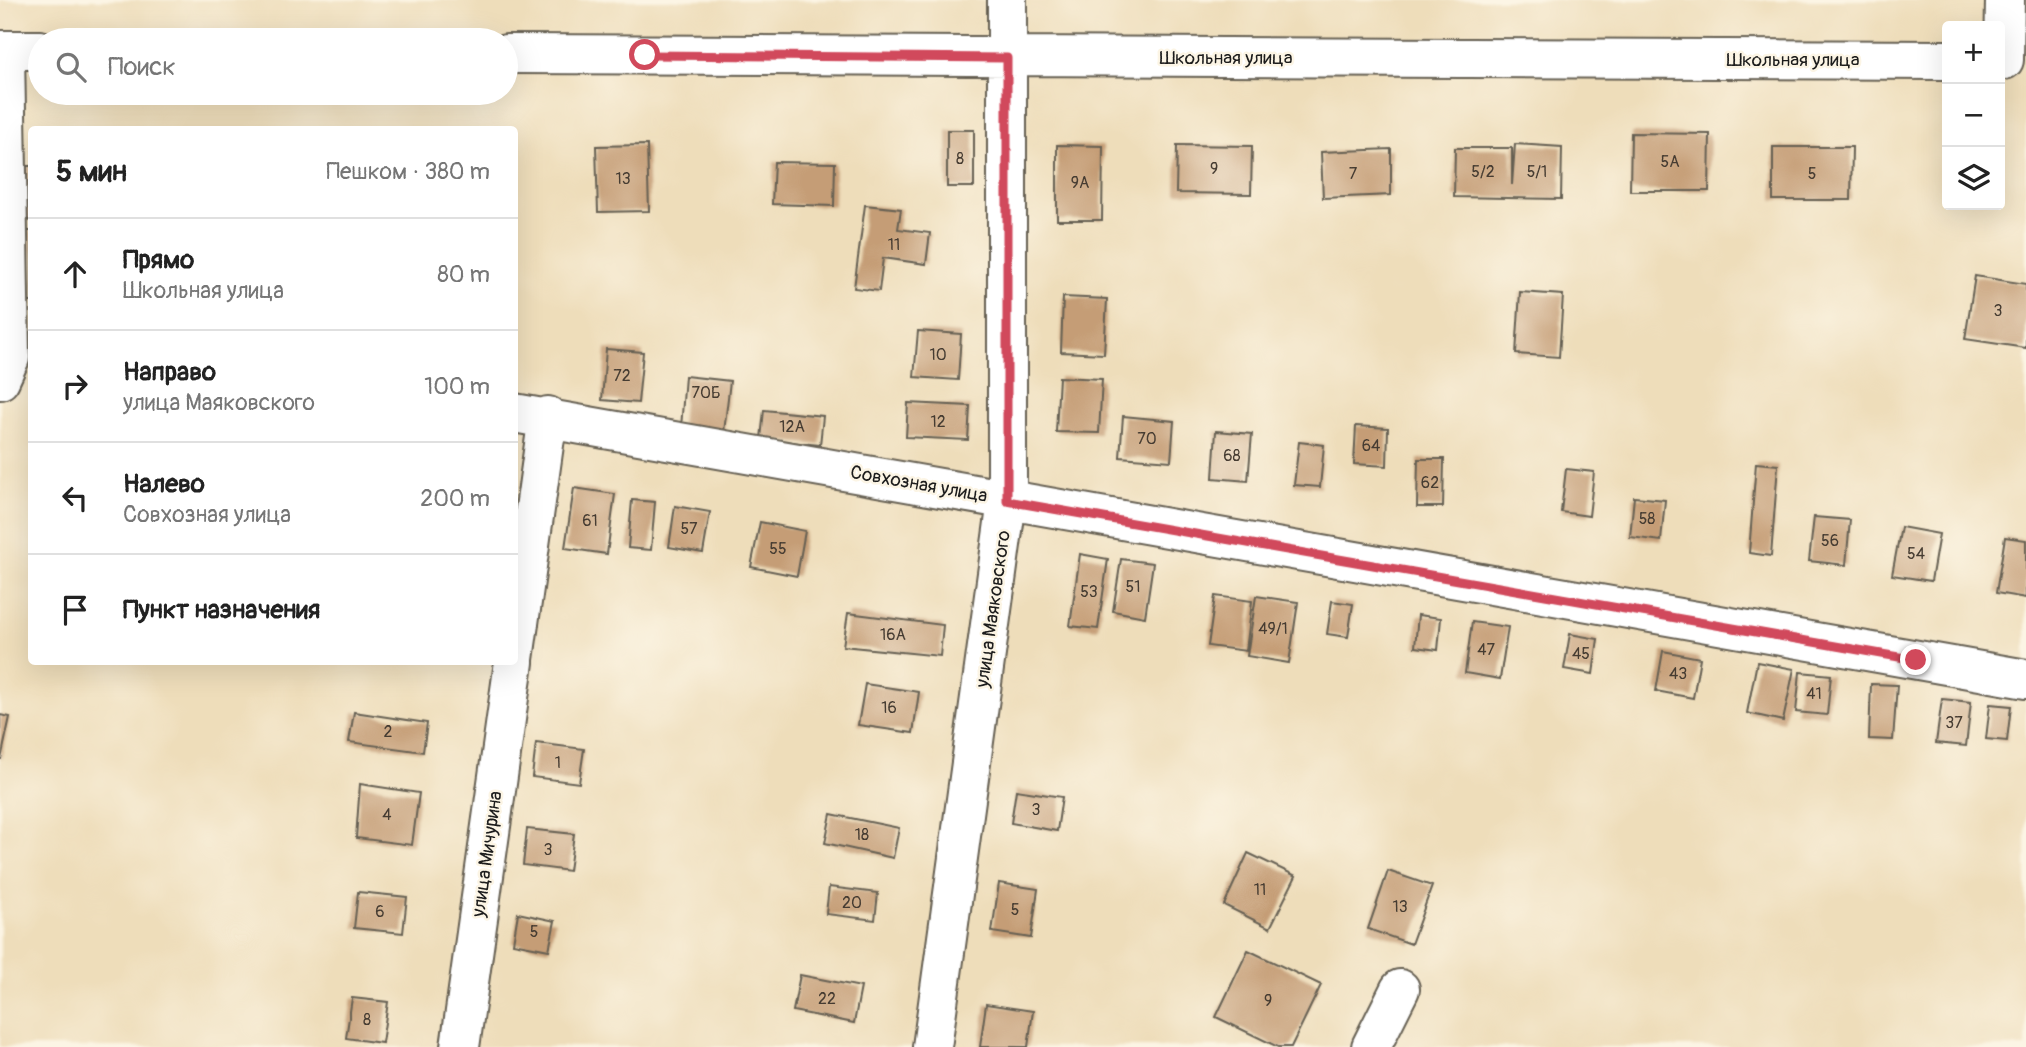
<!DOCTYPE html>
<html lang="ru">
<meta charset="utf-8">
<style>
:root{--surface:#fff;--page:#f6f6f6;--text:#222;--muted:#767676;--line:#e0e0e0}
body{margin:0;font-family:Pangolin,sans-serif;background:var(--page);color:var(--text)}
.controls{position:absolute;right:21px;top:21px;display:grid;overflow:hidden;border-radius:7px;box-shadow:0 7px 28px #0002}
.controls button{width:63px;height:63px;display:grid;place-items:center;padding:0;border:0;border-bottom:2px solid var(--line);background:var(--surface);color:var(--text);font:35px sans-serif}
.stop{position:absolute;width:21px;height:21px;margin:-16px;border:5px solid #d1495b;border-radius:50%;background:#fff}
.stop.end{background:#d1495b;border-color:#fff;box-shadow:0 2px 7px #0008}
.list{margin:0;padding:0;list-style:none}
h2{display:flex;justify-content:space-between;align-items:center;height:91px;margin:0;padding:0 28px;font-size:30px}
h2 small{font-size:23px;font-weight:400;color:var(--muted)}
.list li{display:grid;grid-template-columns:46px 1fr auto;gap:21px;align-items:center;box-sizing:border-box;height:112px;padding:0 28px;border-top:2px solid var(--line)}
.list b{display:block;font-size:26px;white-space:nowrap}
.list p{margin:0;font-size:23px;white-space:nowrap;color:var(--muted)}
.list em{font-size:23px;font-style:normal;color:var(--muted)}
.icon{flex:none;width:38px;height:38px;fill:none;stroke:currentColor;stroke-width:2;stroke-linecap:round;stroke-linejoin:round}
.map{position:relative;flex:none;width:2026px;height:1047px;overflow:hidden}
.search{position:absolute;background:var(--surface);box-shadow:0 7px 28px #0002;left:28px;top:28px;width:490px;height:77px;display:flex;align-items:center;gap:18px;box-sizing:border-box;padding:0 24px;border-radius:38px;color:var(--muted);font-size:26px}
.panel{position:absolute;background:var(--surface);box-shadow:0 7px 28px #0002;left:28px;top:126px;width:490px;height:539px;border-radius:7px}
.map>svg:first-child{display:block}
.building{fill:#c59d76}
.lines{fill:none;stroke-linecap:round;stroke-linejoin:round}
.minor-casing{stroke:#666053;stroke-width:42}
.minor{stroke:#fff;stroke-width:38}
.route{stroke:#d1495b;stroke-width:9}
.labels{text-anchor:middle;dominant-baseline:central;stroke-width:5;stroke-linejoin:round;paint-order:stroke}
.number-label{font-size:16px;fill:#463c32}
.street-label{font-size:19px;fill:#1c1c1c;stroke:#fcf5e5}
</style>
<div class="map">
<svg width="2026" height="1047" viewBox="0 0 2026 1047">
<rect width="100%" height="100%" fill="#fcf5e5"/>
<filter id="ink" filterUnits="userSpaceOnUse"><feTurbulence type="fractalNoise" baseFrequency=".0143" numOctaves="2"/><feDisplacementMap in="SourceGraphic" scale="14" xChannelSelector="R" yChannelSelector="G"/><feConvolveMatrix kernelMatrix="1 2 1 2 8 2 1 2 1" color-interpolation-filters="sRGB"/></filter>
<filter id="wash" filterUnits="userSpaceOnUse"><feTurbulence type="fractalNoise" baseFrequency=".00686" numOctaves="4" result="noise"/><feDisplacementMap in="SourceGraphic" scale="28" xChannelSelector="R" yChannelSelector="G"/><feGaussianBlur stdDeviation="1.57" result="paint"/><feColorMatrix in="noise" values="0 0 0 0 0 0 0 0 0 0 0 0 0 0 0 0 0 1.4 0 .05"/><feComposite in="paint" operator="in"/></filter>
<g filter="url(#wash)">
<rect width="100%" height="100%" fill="#eeddba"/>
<g id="blocks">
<path class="building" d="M947,130H974V187H947Z
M1631,133L1710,134L1709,191H1630Z
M1515,144L1562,147L1561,199L1454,197L1455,148H1512V185Z
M647,145L649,211L598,212L596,146Z
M1057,145L1103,146L1102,220H1057Z
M1177,145L1252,146L1251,194L1176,193Z
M1773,147H1852L1851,200H1773Z
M1391,149V195L1323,198L1321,152Z
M774,162L835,163L834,206L772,204Z
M23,166H32V220H23Z
M865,205L901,209L898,229L930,233L926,264L883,258L879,291L854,288Z
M23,231H32V302H22Z
M1975,276L2026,284V348L1965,339Z
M1520,292L1563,295L1559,357L1516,354Z
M1063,297L1107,299L1104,354L1061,352Z
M918,331L961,334L958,380L914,377Z
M606,349L643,352L638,403L602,400Z
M685,376L730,381L724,432L681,428Z
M1059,377L1102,379L1099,433L1056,432Z
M908,403L970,406L968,440L906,437Z
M764,410L823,416L820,445L761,439Z
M1123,416L1174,421L1171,461L1120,457Z
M1356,426L1388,428L1387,466L1354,464Z
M1216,431L1252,434L1248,481L1213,478Z
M1299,442L1324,445L1320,487L1294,485Z
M1418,459H1444L1443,507H1417Z
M1756,463L1778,465L1771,556L1749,553Z
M1566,469L1594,472L1589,516L1561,512Z
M574,488L615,494L607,554L565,548Z
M1634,497L1665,500L1661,541L1630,537Z
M632,500L655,502L651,550L628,548Z
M675,506L710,512L703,553L669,547Z
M1814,517L1850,520L1846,565L1809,561Z
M760,522L805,531L797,576L751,567Z
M1901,527L1939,534L1931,581L1892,575Z
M2005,537L2026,540V598L1996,593Z
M1080,554L1108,559L1098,629L1070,626Z
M1121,559L1153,563L1145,617L1113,611Z
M1215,596L1252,601L1246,651L1208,646Z
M1256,596L1298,602L1289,663L1247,656Z
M1332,601L1353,604L1348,637L1327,634Z
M848,613L943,625L940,656L843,646Z
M1418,615L1441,618L1438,650L1415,647Z
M1472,622L1508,627L1500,679L1465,673Z
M1570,634L1598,639L1593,674L1564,669Z
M1663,651L1700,658L1693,698L1656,691Z
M1757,662L1794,669L1783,721L1747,713Z
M1800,672L1831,675L1827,715L1796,712Z
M865,684L919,692L913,733L858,725Z
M1871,684L1897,685L1893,740L1869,739Z
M1942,699L1971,702L1966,746L1936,743Z
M1990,704L2011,706L2007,741L1986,739Z
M354,712L427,723L423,752L349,742Z
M0,715L10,717L1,759H0Z
M536,743L584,749L579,783L532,777Z
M360,784L419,793L412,845L356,838Z
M1016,790L1062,797L1057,831L1011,823Z
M831,814L899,828L893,858L825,843Z
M527,829L574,834L569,871L523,865Z
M1248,853L1296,876L1270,928L1224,905Z
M1388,871L1432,886L1411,944L1368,929Z
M999,883L1038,889L1031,938L992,932Z
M829,887L878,893L875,920L826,914Z
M358,892L407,897L403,933L354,928Z
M518,913L555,921L549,950L513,943Z
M1248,950L1321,985L1291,1047H1278L1216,1017Z
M800,975L861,987L854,1023L793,1011Z
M352,998L388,1002L382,1043L346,1038Z
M986,1004L1033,1011L1028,1047H980Z"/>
</g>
</g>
<g filter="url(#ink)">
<use href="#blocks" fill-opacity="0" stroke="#666053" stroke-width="2"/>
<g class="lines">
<g class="minor-casing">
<path id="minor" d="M0,50H40
M506,54L1947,60
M2004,60L2005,0
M0,380L10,358L5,50
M514,413L2026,679
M514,659L548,416
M460,1047L514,662
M932,1047L1007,501V0
M1371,1047L1400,989"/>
</g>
<use href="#minor" class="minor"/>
</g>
</g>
<g class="lines" filter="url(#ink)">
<path class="route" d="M645,55L1007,58V501L1916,660"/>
</g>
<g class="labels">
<g class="number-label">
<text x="960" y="159">8</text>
<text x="1670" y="162">5А</text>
<text x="1214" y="169">9</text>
<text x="1483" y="172">5/2</text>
<text x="1537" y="172">5/1</text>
<text x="1353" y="174">7</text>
<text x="1812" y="174">5</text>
<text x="623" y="179">13</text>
<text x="1080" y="183">9А</text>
<text x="894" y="245">11</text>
<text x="1998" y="311">3</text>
<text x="938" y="355">10</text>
<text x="622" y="376">72</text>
<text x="706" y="393">70Б</text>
<text x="938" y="422">12</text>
<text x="792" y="427">12А</text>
<text x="1147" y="439">70</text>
<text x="1371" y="446">64</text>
<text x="1232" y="456">68</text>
<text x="1430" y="483">62</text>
<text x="1647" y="519">58</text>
<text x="590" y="521">61</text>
<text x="689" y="529">57</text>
<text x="1830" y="541">56</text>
<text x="778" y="549">55</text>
<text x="1916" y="554">54</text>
<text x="1133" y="587">51</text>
<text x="1089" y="592">53</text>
<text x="1273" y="629">49/1</text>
<text x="893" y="635">16А</text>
<text x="1486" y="650">47</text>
<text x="1581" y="654">45</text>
<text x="1678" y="674">43</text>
<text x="1814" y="694">41</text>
<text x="889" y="708">16</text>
<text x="1954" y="723">37</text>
<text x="388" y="732">2</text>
<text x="558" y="763">1</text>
<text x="1036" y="810">3</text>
<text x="387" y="815">4</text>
<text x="862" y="835">18</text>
<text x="548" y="850">3</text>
<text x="1260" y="890">11</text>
<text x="852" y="903">20</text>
<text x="1400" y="907">13</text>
<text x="1015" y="910">5</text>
<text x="380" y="912">6</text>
<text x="534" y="932">5</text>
<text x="827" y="999">22</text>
<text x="1268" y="1001">9</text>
<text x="367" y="1020">8</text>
</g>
<g class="street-label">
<text x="1226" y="58">Школьная улица</text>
<text x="1793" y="60">Школьная улица</text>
<text transform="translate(919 484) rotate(10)">Совхозная улица</text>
<text transform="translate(993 609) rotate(-82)">улица Маяковского</text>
<text transform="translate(487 854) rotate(-82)">улица Мичурина</text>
</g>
</g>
</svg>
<div class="controls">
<button>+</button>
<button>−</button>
<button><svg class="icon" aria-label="layers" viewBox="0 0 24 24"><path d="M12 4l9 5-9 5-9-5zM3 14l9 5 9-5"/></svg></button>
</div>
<div class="stop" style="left:645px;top:55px"></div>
<div class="stop end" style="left:1916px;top:660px"></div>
<div class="search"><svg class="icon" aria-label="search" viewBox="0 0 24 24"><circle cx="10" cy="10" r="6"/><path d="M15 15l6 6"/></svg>Поиск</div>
<section class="panel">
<h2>5 мин<small>Пешком · 380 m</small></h2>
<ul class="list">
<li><svg class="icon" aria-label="ahead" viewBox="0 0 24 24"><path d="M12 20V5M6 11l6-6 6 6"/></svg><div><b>Прямо</b><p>Школьная улица</p></div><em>80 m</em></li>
<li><svg class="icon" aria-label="right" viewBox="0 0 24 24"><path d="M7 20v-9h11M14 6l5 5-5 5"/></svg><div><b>Направо</b><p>улица Маяковского</p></div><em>100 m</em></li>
<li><svg class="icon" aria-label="left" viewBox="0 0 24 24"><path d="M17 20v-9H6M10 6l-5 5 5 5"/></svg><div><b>Налево</b><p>Совхозная улица</p></div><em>200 m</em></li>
<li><svg class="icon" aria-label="arrive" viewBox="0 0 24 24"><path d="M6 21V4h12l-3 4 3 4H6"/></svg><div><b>Пункт назначения</b></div></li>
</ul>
</section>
</div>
